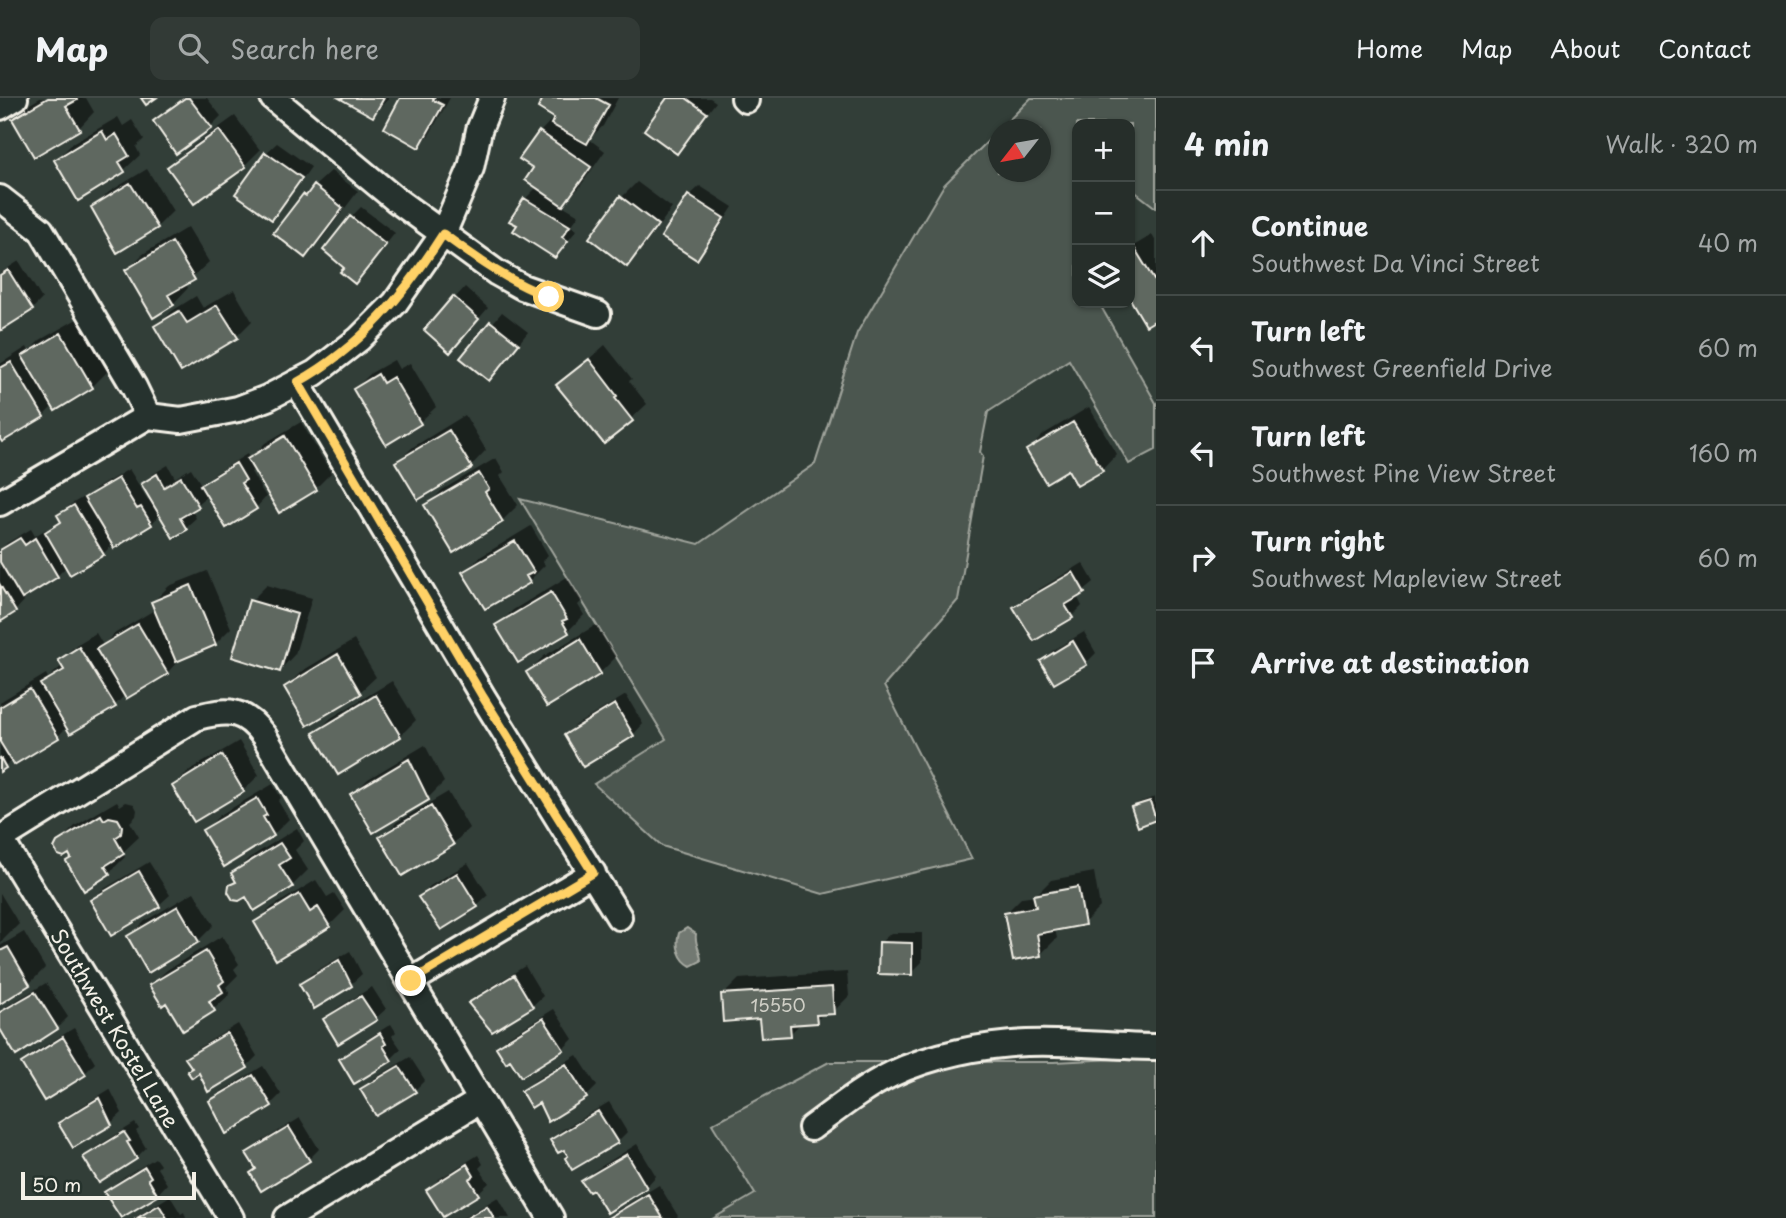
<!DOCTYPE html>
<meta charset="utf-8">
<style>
:root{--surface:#262e2a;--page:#323a36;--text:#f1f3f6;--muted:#a4a8a8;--line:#424a47}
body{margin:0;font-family:"Playpen Sans",sans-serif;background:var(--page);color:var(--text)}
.controls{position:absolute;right:21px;top:21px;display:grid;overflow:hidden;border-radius:14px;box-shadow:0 2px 5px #0004}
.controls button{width:63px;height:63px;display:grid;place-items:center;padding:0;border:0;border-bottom:2px solid var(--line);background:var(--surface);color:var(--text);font:35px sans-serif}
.compass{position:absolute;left:988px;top:21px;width:63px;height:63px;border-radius:50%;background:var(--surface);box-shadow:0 2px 5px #0004;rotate:239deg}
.scale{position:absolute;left:21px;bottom:18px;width:175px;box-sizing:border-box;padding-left:7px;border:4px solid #f4f1e8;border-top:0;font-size:19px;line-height:24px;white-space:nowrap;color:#f4f1e8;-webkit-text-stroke:5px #26332d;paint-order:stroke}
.stop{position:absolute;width:21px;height:21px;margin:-16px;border:5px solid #ffd166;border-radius:50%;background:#fff}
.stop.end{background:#ffd166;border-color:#fff;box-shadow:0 2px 7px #0008}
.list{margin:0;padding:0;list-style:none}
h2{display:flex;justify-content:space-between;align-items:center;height:91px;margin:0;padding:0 28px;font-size:30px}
h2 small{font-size:23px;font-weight:400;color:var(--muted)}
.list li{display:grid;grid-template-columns:46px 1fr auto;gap:21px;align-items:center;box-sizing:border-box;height:105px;padding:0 28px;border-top:2px solid var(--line)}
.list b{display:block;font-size:26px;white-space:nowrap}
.list p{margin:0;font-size:23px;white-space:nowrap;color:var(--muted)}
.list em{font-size:23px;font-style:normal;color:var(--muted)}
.icon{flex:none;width:38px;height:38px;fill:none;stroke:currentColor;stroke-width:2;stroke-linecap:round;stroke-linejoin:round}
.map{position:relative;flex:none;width:1156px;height:1120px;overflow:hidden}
header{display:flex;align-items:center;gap:42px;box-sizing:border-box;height:98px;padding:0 35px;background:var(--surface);border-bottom:2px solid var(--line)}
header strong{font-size:33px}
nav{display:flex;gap:38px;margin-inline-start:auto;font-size:24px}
.search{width:490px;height:63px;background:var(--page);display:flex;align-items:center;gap:18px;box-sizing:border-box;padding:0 24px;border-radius:14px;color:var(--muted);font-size:26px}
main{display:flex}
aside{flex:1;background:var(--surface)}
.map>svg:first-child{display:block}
.green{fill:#4c564f;stroke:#a0a49c;stroke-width:2}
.water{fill:#727972;stroke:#a6a9a1;stroke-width:2}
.shadow{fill:#0007}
.building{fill:#5f6861;stroke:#f4f1e8;stroke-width:2}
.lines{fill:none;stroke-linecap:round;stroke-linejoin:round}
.street-casing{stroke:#f4f1e8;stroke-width:30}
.street{stroke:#26332d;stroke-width:24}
.route{stroke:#ffd166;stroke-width:9}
.labels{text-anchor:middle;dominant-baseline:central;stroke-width:5;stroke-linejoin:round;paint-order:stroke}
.number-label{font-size:18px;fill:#cfcfc6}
.street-label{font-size:21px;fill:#f4f1e8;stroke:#26332d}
</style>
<header>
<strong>Map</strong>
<div class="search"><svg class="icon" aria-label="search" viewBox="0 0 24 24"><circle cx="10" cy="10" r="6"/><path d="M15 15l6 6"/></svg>Search here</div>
<nav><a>Home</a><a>Map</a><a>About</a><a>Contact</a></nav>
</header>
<main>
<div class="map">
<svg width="1156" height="1120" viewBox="0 0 1156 1120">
<rect width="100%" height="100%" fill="#323e38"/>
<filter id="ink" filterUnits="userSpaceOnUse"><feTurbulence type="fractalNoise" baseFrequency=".0143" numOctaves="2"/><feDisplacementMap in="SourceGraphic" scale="14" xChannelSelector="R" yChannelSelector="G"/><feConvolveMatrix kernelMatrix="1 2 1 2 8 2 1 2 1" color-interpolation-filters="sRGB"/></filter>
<g filter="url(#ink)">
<path class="green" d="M1031,0H1156V110L1130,90V26H1077V205H1099L1156,305V352L1129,366L1069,262L988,314L980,354L983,358L958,502L884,588L972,761L823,796L662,748L594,686L666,641L520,401L699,446L815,366L857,235L944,87L998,33V74H1040V32L1000,31Z
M1156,959V1120H714L755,1096L712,1026L829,964H1054Z"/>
<path class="water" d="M687,830L696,836C694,846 701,852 701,863L691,868C679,862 675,847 679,835Z"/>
<path class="shadow" d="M40,0H86L94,14L79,30L15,22L30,6Z
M183,0H207L221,18L210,29L155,23Z
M343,0H389L373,17Z
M402,0H450L429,37L419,48Z
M545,0H618L603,28L589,41L605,53L579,90L562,107L579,117L571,128L577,132L555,158L512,122L525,101L538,88L536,70L540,34L555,18Z
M669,0H710L716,4L677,54Z
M235,18L260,52L244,68L170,69L186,53Z
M118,19L123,28L132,22L144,41L136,49L140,57L124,72L56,62L72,46Z
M277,45L311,69L282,110L271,120L266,55Z
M147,71L173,113L157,129L93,110L109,94Z
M331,73L358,93L321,142L305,157V97Z
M637,84L672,110L642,151L626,166L621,100Z
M700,88L733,109L707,149L696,160L689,98Z
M361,109L395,135L365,173L347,169L351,119Z
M188,129L209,164L186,185L188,190L173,206L127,172L143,156Z
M1152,137L1156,144V219L1146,225L1130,198V150Z
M19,163L42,201L32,211L0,231V175Z
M465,189L488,210L460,242L426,232Z
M234,192L252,223L236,239L156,229L172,213L196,198L203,210Z
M502,214L528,234L499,270L463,260Z
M77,221L108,273L92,289L56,310L54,307L43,318L0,339V266L27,249L29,253L40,242Z
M605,247L632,281L629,283L647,306L631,321L559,287Z
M394,262L399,271L410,265L436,309L420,324L387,345L355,291L371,275Z
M1089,309L1117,356L1102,372L1068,370L1028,352L1044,336Z
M465,317L486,352L471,368L397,364L413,349Z
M301,324L331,375L315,391L255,371L251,374L266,399L256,410L208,397L191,411L196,420L185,430L161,416L151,426L114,445L103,456L67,468L57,478L23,498L25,502L15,513L0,522V452L7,445L31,431L35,438L46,431L48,434L62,422L59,418L70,407L85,398L86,400L97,390L129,371L148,402L151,400L143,386L153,376L168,367L175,380L191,370L202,388L213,377L247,356L250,361L265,345Z
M496,360L504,374L500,378L518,407L502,423L427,408L442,392Z
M531,428L548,457L542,463L545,467L529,483L464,474L480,459Z
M1083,465L1094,484L1077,498L1082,508L1072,518L1034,541L1015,509L1026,499Z
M207,473L231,530L215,546L182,559L167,575L125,597L114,608L68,628L58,638L13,661L0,672V605L3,602L46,576L48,580L63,567L60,562L76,547L96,535L103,547L114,536L156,511L153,504L169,488Z
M567,479L582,503L578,507L584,517L568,533L519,563L498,527L513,512Z
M267,487L312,500L295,556L280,572L251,503Z
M596,527L616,559L600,575L528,574L544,558Z
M1084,534L1096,555L1086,565L1054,584L1042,563L1052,553Z
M354,542L376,579L360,594L308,626L286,589L302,573Z
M392,583L416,622L400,638L315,636L331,620Z
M626,597L643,626L633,637H566L576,627Z
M239,643L259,677L243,693L174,688L190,672Z
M425,647L444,684L428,700L374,733L352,697L368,681Z
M273,686L281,700L278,703L289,721L273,737L204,733L220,717Z
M448,694L469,730L453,746L382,739L397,724Z
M1155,699L1156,720L1139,726L1133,710L1138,705Z
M117,703L120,708L126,704L134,706L137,712L136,718L130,724L139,739L122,755L125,759L109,775L84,790L73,759L58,745L75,728Z
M297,730L304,743L295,752L308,772L292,788L247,797L231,788L237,782L233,776L249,760Z
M149,764L170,797L159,807L112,835L92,802L102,792Z
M468,765L488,797L477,807L441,830L420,799L430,788Z
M1094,774L1100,809L1084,825L1055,831L1057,840L1041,856L1006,815L1022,799L1036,797L1051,782Z
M316,782L327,799L334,795L345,812L329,828L277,859L256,824L272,809Z
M194,794L214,827L198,843L129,839L145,823Z
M0,795L19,826L0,845Z
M24,834L45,870L29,886L0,904V848Z
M891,835H922V864L911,875L880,845Z
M222,838L239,866L234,871L238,877L226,889L230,896L214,911L167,903L151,887L167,872Z
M350,853L362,876L351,886L314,908L301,886L311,876Z
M525,868L543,898L532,908L470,905L481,895Z
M847,874L849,898L833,914L824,915L816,923L802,924L790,936L723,897L739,881Z
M46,885L68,919L57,930L0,928V914L5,909Z
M372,889L386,911L375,921H325L336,911Z
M554,911L573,941L563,951L511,960L498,950L508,939Z
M238,926L257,958L247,968L200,973L193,969L188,961L198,950Z
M391,926L396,934L392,938L401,951L391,961H341L352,951Z
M74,930L95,965L85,975L23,965L33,955Z
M577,957L597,988L586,999L549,1022L541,1009V1002L524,994L534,983Z
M410,959L425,982L415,992L376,1015L362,992L373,981Z
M263,968L281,996L271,1006L211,1004L222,993Z
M110,991L122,1015L111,1025H60L71,1015Z
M609,1004L627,1034L617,1044L569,1058L564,1049L552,1042L562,1032Z
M300,1020L319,1051L309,1061L258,1070L249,1055L259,1045Z
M135,1025L139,1031L136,1033L146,1050L136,1060L86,1059L96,1049Z
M637,1046L656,1078L646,1089H594L584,1083L594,1073Z
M478,1057L483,1066L479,1070L489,1085L478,1095L444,1117L428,1092L439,1081Z
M155,1060L160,1067L157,1070L167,1086L157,1097L107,1094L117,1084Z
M659,1087L678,1118L676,1120H609L618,1112Z
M170,1098L181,1116L184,1114L186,1120H134Z
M498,1099L510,1120H463Z"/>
<path class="building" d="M48,0H76L77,2L66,8L80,32L34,59L12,21Z
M141,0H156L146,7Z
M185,0H189L212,30L176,56L153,23Z
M339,0H384L373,19Z
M400,0H434L433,2L443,7L419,50L384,30Z
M543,0H596L609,7L587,46L551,26L554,20L538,10Z
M667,0H686L707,15L677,56L644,32Z
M219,32L246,69L194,106L167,69Z
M102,33L107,42L116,36L129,58L119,64L125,74L78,103L54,62Z
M539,33L591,69L563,108L525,82L533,70L519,61Z
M265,54L302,80L272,122L235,96Z
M130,85L158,130L117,155L91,109Z
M314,87L343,110L305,160L273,135L303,96L306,98Z
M688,97L724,120L697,162L661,139Z
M620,98L658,127L627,169L589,140Z
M524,100L570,128L562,139L568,143L555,160L513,133L517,127L509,123Z
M350,118L386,147L355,186L340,174L344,170L323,152Z
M172,144L195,182L168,197L174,207L153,220L125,172Z
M1135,151L1154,182L1156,180V222L1146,228L1130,201V154Z
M8,172L33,212L0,233V177Z
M453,198L479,221L450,255L424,232Z
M217,207L238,240L181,274L154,228L179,213L187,225Z
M490,223L519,246L489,283L460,260Z
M61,235L93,290L55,313L22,258Z
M589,261L617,298L615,300L633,323L604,346L556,287Z
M11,264L44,319L2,344L0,341V270Z
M378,276L383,285L393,279L421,326L386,347L353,291Z
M1073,324L1103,373L1077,388L1068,372L1046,385L1026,352Z
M449,332L472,370L418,402L395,364Z
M285,338L317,392L279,415L247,361Z
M236,365L246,382L241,385L257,411L226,430L200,387Z
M479,375L489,391L485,394L503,424L453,455L424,407Z
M157,376L164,389L181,379L199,409L180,420L187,432L173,440L141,386Z
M118,380L137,411L141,409L152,427L114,450L84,400Z
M74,407L104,457L70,477L45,434L61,424L57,417Z
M20,440L25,447L35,440L58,479L22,501L0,464V452Z
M515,443L534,474L526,478L530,485L485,511L462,474Z
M1073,474L1085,495L1065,507L1073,520L1034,543L1013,509Z
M0,487L16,514L0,524Z
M191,487L216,547L176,564L151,504Z
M551,494L567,521L562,523L569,535L518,565L495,527Z
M249,502L297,516L280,574L232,559Z
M138,526L168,576L126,601L96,551Z
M580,541L601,576L547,609L526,574Z
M1073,543L1087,567L1054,586L1040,563Z
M79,549L116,609L70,636L40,586L64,572L58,562Z
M338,556L361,596L307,628L284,589Z
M30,591L59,640L14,667L0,644V609Z
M376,597L401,639L338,677L313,635Z
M615,606L634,638L583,669L564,637Z
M222,657L244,694L194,724L172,688Z
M0,659L6,670L0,674Z
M409,661L429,702L373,735L350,696Z
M257,700L267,717L263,719L274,738L224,769L202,732Z
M1150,703L1156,722L1138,729L1131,709Z
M431,708L454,747L402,778L379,739Z
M101,717L104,722L109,719L118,721L122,728L121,736L115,740L124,756L105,768L110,776L84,793L66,763L71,760L69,756L64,759L58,757L54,750L57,744Z
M280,745L290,760L279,767L293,789L254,813L246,799L239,803L233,802L228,794L229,787L236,784L231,775Z
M139,773L160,809L111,838L90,802Z
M457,775L478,809L441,832L418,799Z
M1078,789L1085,827L1037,836L1041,858L1013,863L1004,815L1036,809L1033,797Z
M299,796L310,814L318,809L330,829L276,862L254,824Z
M178,808L199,844L148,875L127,838Z
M879,844L912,845V877L878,876Z
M8,849L30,887L0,906V853Z
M206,853L224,883L219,887L223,894L209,903L215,913L183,933L166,905L162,908L149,887Z
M339,862L352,888L314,911L299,886Z
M514,877L533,909L492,934L468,905Z
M832,889L834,916L816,917L817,925L790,927L791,938L761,940L759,921L723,924L721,896Z
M35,894L58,931L16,958L0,931V914Z
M361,898L377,922L338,946L323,921Z
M543,920L564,952L521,979L510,962L506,965L496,949Z
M227,935L248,970L208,994L199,975L192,980L187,973L192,970L185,960Z
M380,935L386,946L383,948L392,963L354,986L339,961Z
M63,939L86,977L44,1003L21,965Z
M566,966L587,1000L548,1024L539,1005L531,1010L521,993Z
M399,968L416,994L376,1018L360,991Z
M253,977L272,1008L226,1036L209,1003Z
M99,1000L112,1027L73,1050L58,1025Z
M598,1013L618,1045L572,1072L565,1060L568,1058L564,1052L558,1055L550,1042Z
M289,1029L310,1063L261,1093L250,1075L256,1071L246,1055Z
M124,1034L130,1043L127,1044L137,1061L99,1085L83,1059Z
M627,1056L647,1090L607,1115L593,1092L589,1094L581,1083Z
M467,1066L474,1078L469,1081L479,1097L443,1119L426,1092Z
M145,1069L151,1079L148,1081L158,1098L121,1120L104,1094Z
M648,1096L663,1120H608Z
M159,1107L167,1120H137Z
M487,1108L494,1120H467Z"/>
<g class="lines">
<g class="street-casing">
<path id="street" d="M273,0L395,101L497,175L522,189L598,216
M744,0L746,2
M0,9L15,0
M0,100L41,132L134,289L148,318
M297,284L483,599L619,819
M0,405L148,318L181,322L238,311L267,300L315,275L359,241L395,205L443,136L471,70L479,32L492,0
M0,740L231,1120
M0,741L197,619C229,611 244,611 264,638L551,1120
M411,883L593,775
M811,1030C837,1011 863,990 892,976C932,957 983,947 1027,945C1070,943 1113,949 1156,949
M287,1120L481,1002"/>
</g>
<use href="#street" class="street"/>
</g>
</g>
<g class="lines" filter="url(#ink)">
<path class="route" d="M411,883L593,775L483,599L298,284C361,249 405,196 443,136C477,161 509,184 549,199"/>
</g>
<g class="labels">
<g class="number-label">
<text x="778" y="906">15550</text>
</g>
<g class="street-label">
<text transform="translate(116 930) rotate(59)">Southwest Kostel Lane</text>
</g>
</g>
</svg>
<div class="controls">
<button>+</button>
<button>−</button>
<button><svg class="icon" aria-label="layers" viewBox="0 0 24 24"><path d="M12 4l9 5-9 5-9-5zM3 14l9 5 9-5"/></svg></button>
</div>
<svg class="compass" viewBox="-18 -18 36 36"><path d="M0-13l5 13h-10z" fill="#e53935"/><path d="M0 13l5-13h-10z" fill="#a4a8a8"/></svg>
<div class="scale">50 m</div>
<div class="stop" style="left:549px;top:199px"></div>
<div class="stop end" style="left:411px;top:883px"></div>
</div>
<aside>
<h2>4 min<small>Walk · 320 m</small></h2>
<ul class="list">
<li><svg class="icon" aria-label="ahead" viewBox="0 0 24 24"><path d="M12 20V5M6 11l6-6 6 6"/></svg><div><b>Continue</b><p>Southwest Da Vinci Street</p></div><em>40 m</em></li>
<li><svg class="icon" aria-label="left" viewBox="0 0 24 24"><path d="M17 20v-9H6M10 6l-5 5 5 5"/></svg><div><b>Turn left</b><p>Southwest Greenfield Drive</p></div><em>60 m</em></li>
<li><svg class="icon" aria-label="left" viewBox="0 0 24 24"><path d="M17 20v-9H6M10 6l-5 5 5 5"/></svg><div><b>Turn left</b><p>Southwest Pine View Street</p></div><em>160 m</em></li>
<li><svg class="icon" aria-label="right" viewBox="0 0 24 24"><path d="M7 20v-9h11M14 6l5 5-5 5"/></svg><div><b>Turn right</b><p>Southwest Mapleview Street</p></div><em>60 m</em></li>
<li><svg class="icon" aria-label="arrive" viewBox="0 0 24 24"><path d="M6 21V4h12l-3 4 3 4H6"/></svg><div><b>Arrive at destination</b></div></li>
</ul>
</aside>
</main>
